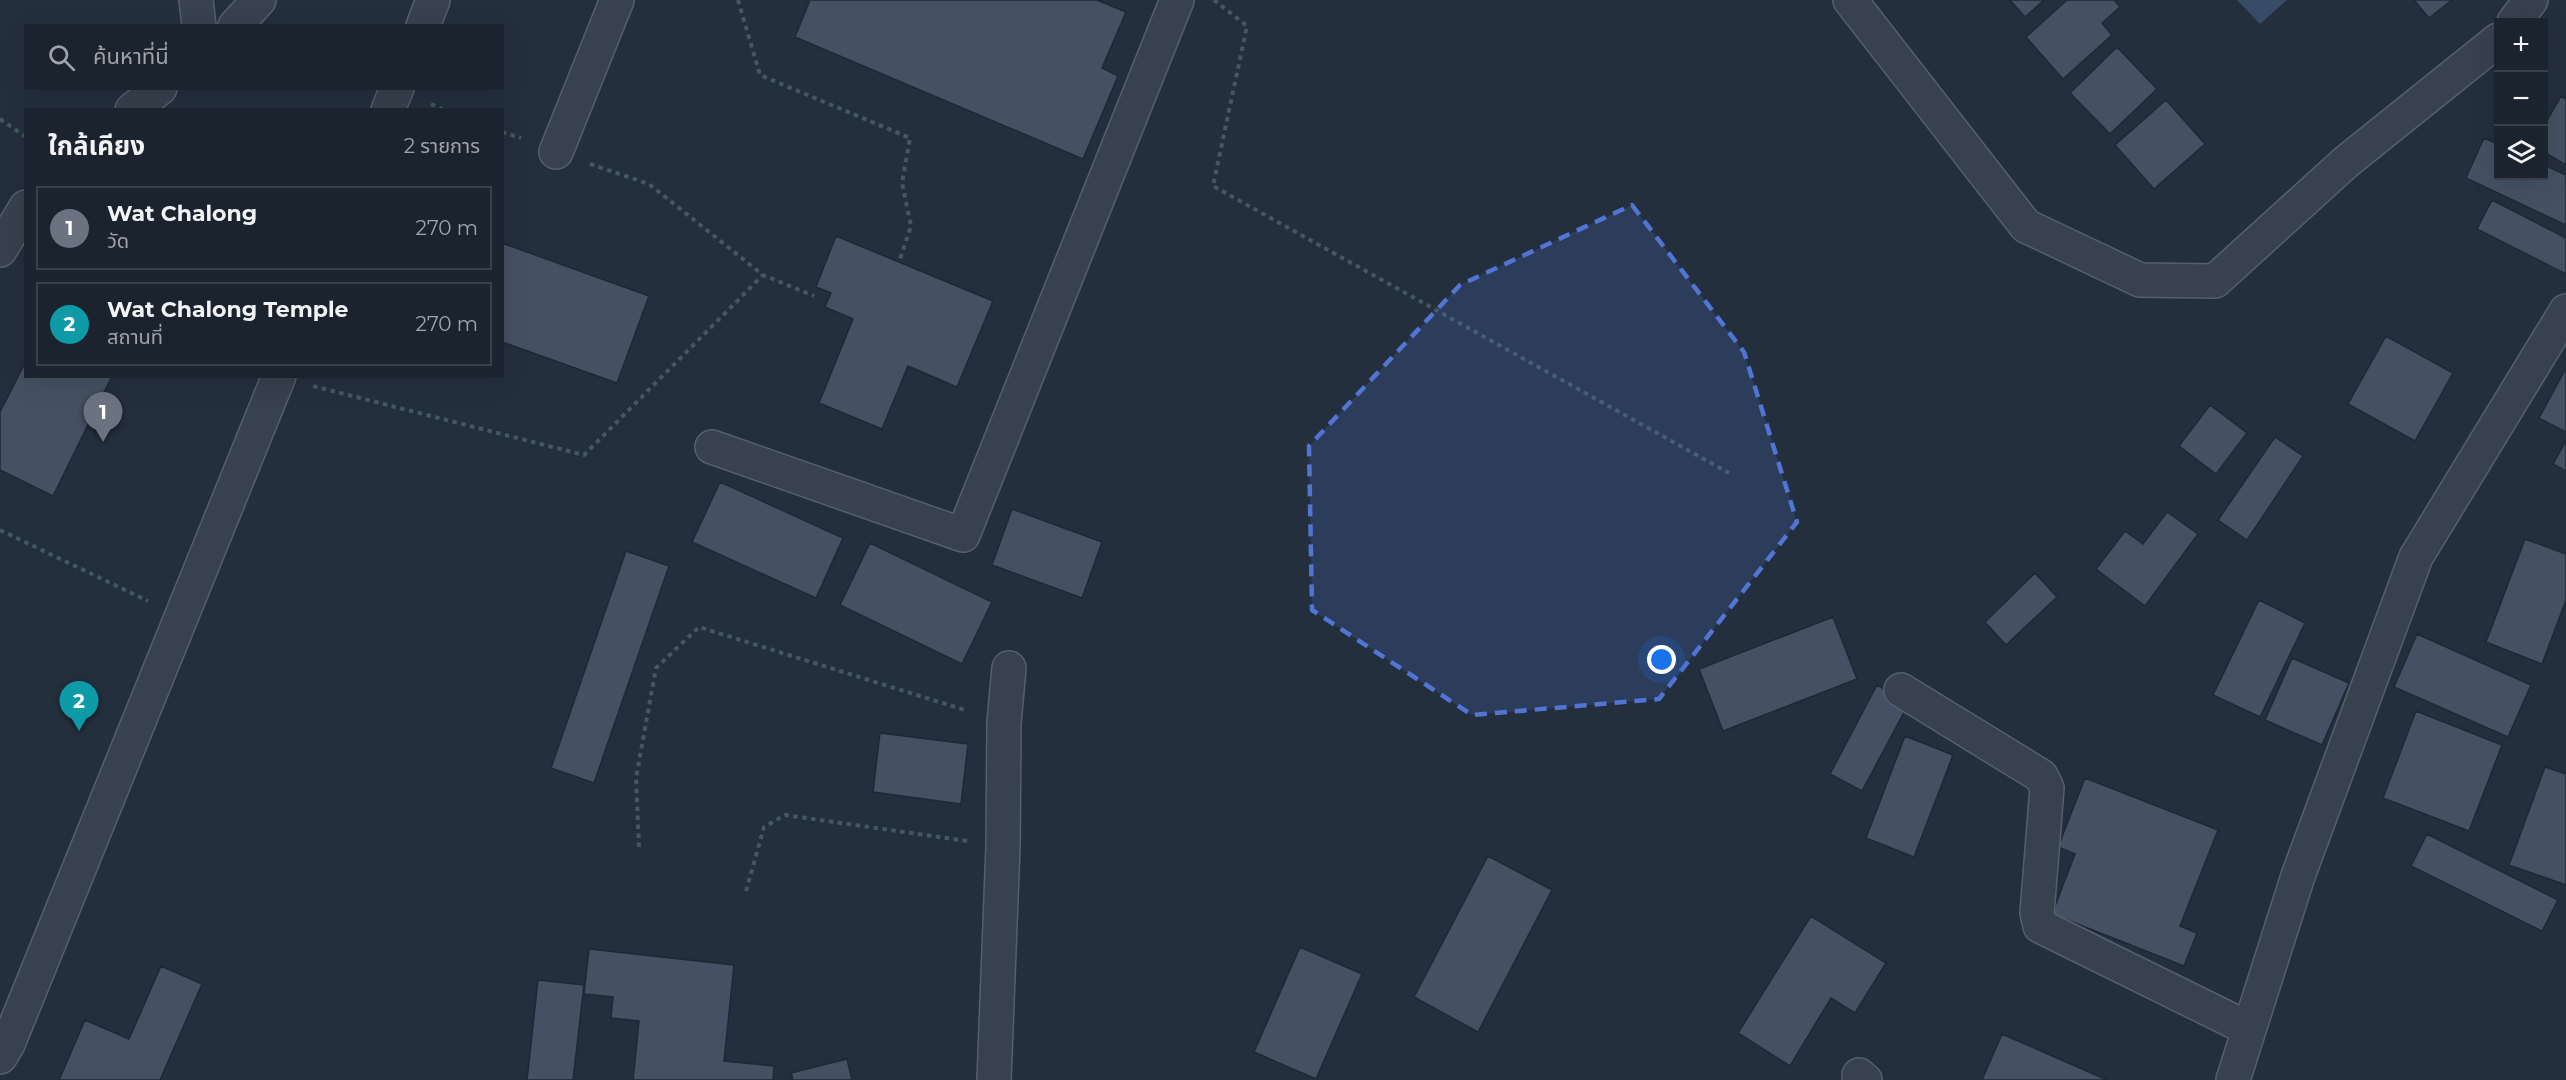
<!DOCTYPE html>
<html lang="th">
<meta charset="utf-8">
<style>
:root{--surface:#1b232e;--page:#242b36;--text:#f1f3f6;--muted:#a0a4aa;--line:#39404a;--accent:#8ab4f8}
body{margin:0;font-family:Montserrat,"Noto Sans Thai",sans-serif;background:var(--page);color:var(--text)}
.controls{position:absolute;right:18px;top:18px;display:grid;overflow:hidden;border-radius:0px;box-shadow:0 6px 24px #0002}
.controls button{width:54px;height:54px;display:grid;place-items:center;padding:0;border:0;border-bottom:2px solid var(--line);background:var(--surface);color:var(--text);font:30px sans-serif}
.you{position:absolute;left:1662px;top:660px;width:21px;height:21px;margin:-15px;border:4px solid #fff;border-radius:50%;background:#1a73e8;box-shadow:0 0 0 9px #1a73e833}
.badge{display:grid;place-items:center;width:39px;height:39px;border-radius:50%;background:var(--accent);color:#fff;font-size:20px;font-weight:700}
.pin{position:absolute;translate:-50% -50px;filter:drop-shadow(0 2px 3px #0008)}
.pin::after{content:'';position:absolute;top:32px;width:21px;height:18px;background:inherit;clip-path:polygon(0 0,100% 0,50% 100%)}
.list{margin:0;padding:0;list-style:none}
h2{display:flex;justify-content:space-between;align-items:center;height:78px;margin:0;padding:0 24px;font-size:26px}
h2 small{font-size:20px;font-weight:400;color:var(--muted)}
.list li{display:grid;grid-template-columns:39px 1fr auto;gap:18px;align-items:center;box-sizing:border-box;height:84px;margin:0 12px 12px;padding:0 12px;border:2px solid var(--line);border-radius:0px}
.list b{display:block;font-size:22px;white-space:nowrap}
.list p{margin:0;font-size:20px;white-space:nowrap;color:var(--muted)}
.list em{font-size:20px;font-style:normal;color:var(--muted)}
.icon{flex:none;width:33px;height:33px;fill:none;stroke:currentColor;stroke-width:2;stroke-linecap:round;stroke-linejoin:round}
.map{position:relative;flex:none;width:2566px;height:1080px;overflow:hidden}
.search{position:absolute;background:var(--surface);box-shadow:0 6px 24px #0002;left:24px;top:24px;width:480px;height:66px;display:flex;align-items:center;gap:15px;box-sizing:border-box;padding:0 21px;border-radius:0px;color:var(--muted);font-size:22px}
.panel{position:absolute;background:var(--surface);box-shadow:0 6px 24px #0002;left:24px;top:108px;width:480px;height:270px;border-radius:0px}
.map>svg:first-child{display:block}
.water{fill:#394c67}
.building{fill:#455162;stroke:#1f2835;stroke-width:1.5}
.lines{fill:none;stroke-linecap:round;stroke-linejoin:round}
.minor-casing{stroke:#565f6c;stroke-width:36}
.path{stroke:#44595c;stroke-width:4;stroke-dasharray:4.5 4.5;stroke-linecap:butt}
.minor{stroke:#38414e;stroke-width:33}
.marked{fill:#5274d3;fill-opacity:0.2;stroke:#5274d3;stroke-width:4.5;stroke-dasharray:12 8;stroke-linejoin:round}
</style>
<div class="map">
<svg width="2566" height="1080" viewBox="0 0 2566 1080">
<rect width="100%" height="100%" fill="#242f3e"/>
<path class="water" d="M2237,0H2287L2260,24Z"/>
<path class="building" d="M810,0H1097L1126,12L1102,68L1118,76L1083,159L795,37Z
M2010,0H2044L2025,17Z
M2067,0H2114L2120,7L2102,23L2112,35L2063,79L2026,37Z
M2414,0H2452L2429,18Z
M2117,47L2157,89L2110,134L2070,93Z
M2561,96L2566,99V165L2544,152V126Z
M2166,100L2205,144L2154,189L2115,145Z
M2484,138L2498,144V176H2544V165L2566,175V225L2466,178Z
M2492,200L2566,238V274L2477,229Z
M836,236L993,301L957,387L908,366L882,429L819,403L853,319L825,307L831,293L816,287Z
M502,243L649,296L617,383L502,342Z
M2386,336L2453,373L2415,441L2348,404Z
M26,361V376H112L53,496L0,470V412Z
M2566,368V432L2539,418Z
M2210,405L2247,433L2216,474L2179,446Z
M2275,437L2303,456L2247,540L2218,520Z
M2566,441V471L2553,464Z
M720,482L843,538L816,598L692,542Z
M1012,509L1102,542L1082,598L992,565Z
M2167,512L2198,534L2145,606L2096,569L2125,531L2143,544Z
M2525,539L2566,554V600L2542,664L2486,642Z
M870,543L992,602L962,664L840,605Z
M626,551L669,566L594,783L551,768Z
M2035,573L2057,597L2006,645L1985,622Z
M2259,600L2305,623L2260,717L2213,695Z
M1833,617L1857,679L1723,731L1699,669Z
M2417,634L2531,685L2508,737L2394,687Z
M2292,658L2349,683L2322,745L2265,720Z
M1877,685L1909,703L1862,791L1830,774Z
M2416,711L2502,745L2469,831L2383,798Z
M880,733L968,744L961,804L873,792Z
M1905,736L1953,755L1914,857L1866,838Z
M2545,767L2566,774V885L2509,865Z
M2085,778L2218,830L2180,926L2197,933L2184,966L2052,914L2075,854L2058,847Z
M2427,834L2558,900L2542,931L2411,866Z
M1488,856L1552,890L1478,1032L1414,997Z
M1811,916L1886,963L1855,1013L1831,998L1790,1066L1738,1033Z
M1300,947L1362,974L1316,1079L1254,1052Z
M589,949L734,965L724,1061L774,1066L773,1080H633L639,1021L611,1018L613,997L584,994Z
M161,966L202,984L160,1080H59L85,1020L129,1039Z
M538,980L584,985L573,1080H527Z
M2002,1034L2107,1080H1982Z
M847,1059L852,1080H793L791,1073Z"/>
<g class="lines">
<g class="minor-casing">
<path id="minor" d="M196,0L199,26
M1850,0L2026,226L2140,280L2215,281L2346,162L2498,40
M2514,22L2531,0
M235,26L259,0
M423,26L433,0
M132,110L160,88
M388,110L397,88
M556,152L617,0
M0,250L26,207
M712,447L963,535L1177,0
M1901,690L2041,776L2047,788L2037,913L2040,926L2249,1029
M0,1057L8,1044L279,376
M1859,1075L1865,1080
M994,1080L1003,846L1004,723L1009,668
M2233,1080L2298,876L2416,557L2566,311"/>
</g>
<path class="path" d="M738,0L760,75L910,138L902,183L911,226L899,262
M1214,0L1247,26L1213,186L1729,473
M431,104L444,110
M0,119L26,137
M502,132L521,138
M590,164L649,184L763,275L814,296
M313,386L584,455L763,275
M0,530L148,601
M639,847L636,778L656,668L699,627L968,711
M746,891L764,827L785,815L967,841"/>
<use href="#minor" class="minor"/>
</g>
<path class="marked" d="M1632,205L1744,352L1797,522L1659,699L1472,715L1312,610L1309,446L1460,285Z"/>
</svg>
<div class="controls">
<button>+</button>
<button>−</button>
<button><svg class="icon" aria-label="layers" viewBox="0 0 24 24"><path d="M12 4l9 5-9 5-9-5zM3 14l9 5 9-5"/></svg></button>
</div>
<div class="you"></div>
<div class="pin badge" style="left:103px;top:442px;background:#6b7280">1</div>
<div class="pin badge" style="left:79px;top:731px;background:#0f9aa8">2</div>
<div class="search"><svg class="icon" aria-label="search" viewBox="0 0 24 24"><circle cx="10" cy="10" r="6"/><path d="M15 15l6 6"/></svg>ค้นหาที่นี่</div>
<section class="panel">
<h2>ใกล้เคียง<small>2 รายการ</small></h2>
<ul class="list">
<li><span class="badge" style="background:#6b7280">1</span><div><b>Wat Chalong</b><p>วัด</p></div><em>270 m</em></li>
<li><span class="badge" style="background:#0f9aa8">2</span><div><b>Wat Chalong Temple</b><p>สถานที่</p></div><em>270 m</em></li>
</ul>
</section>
</div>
